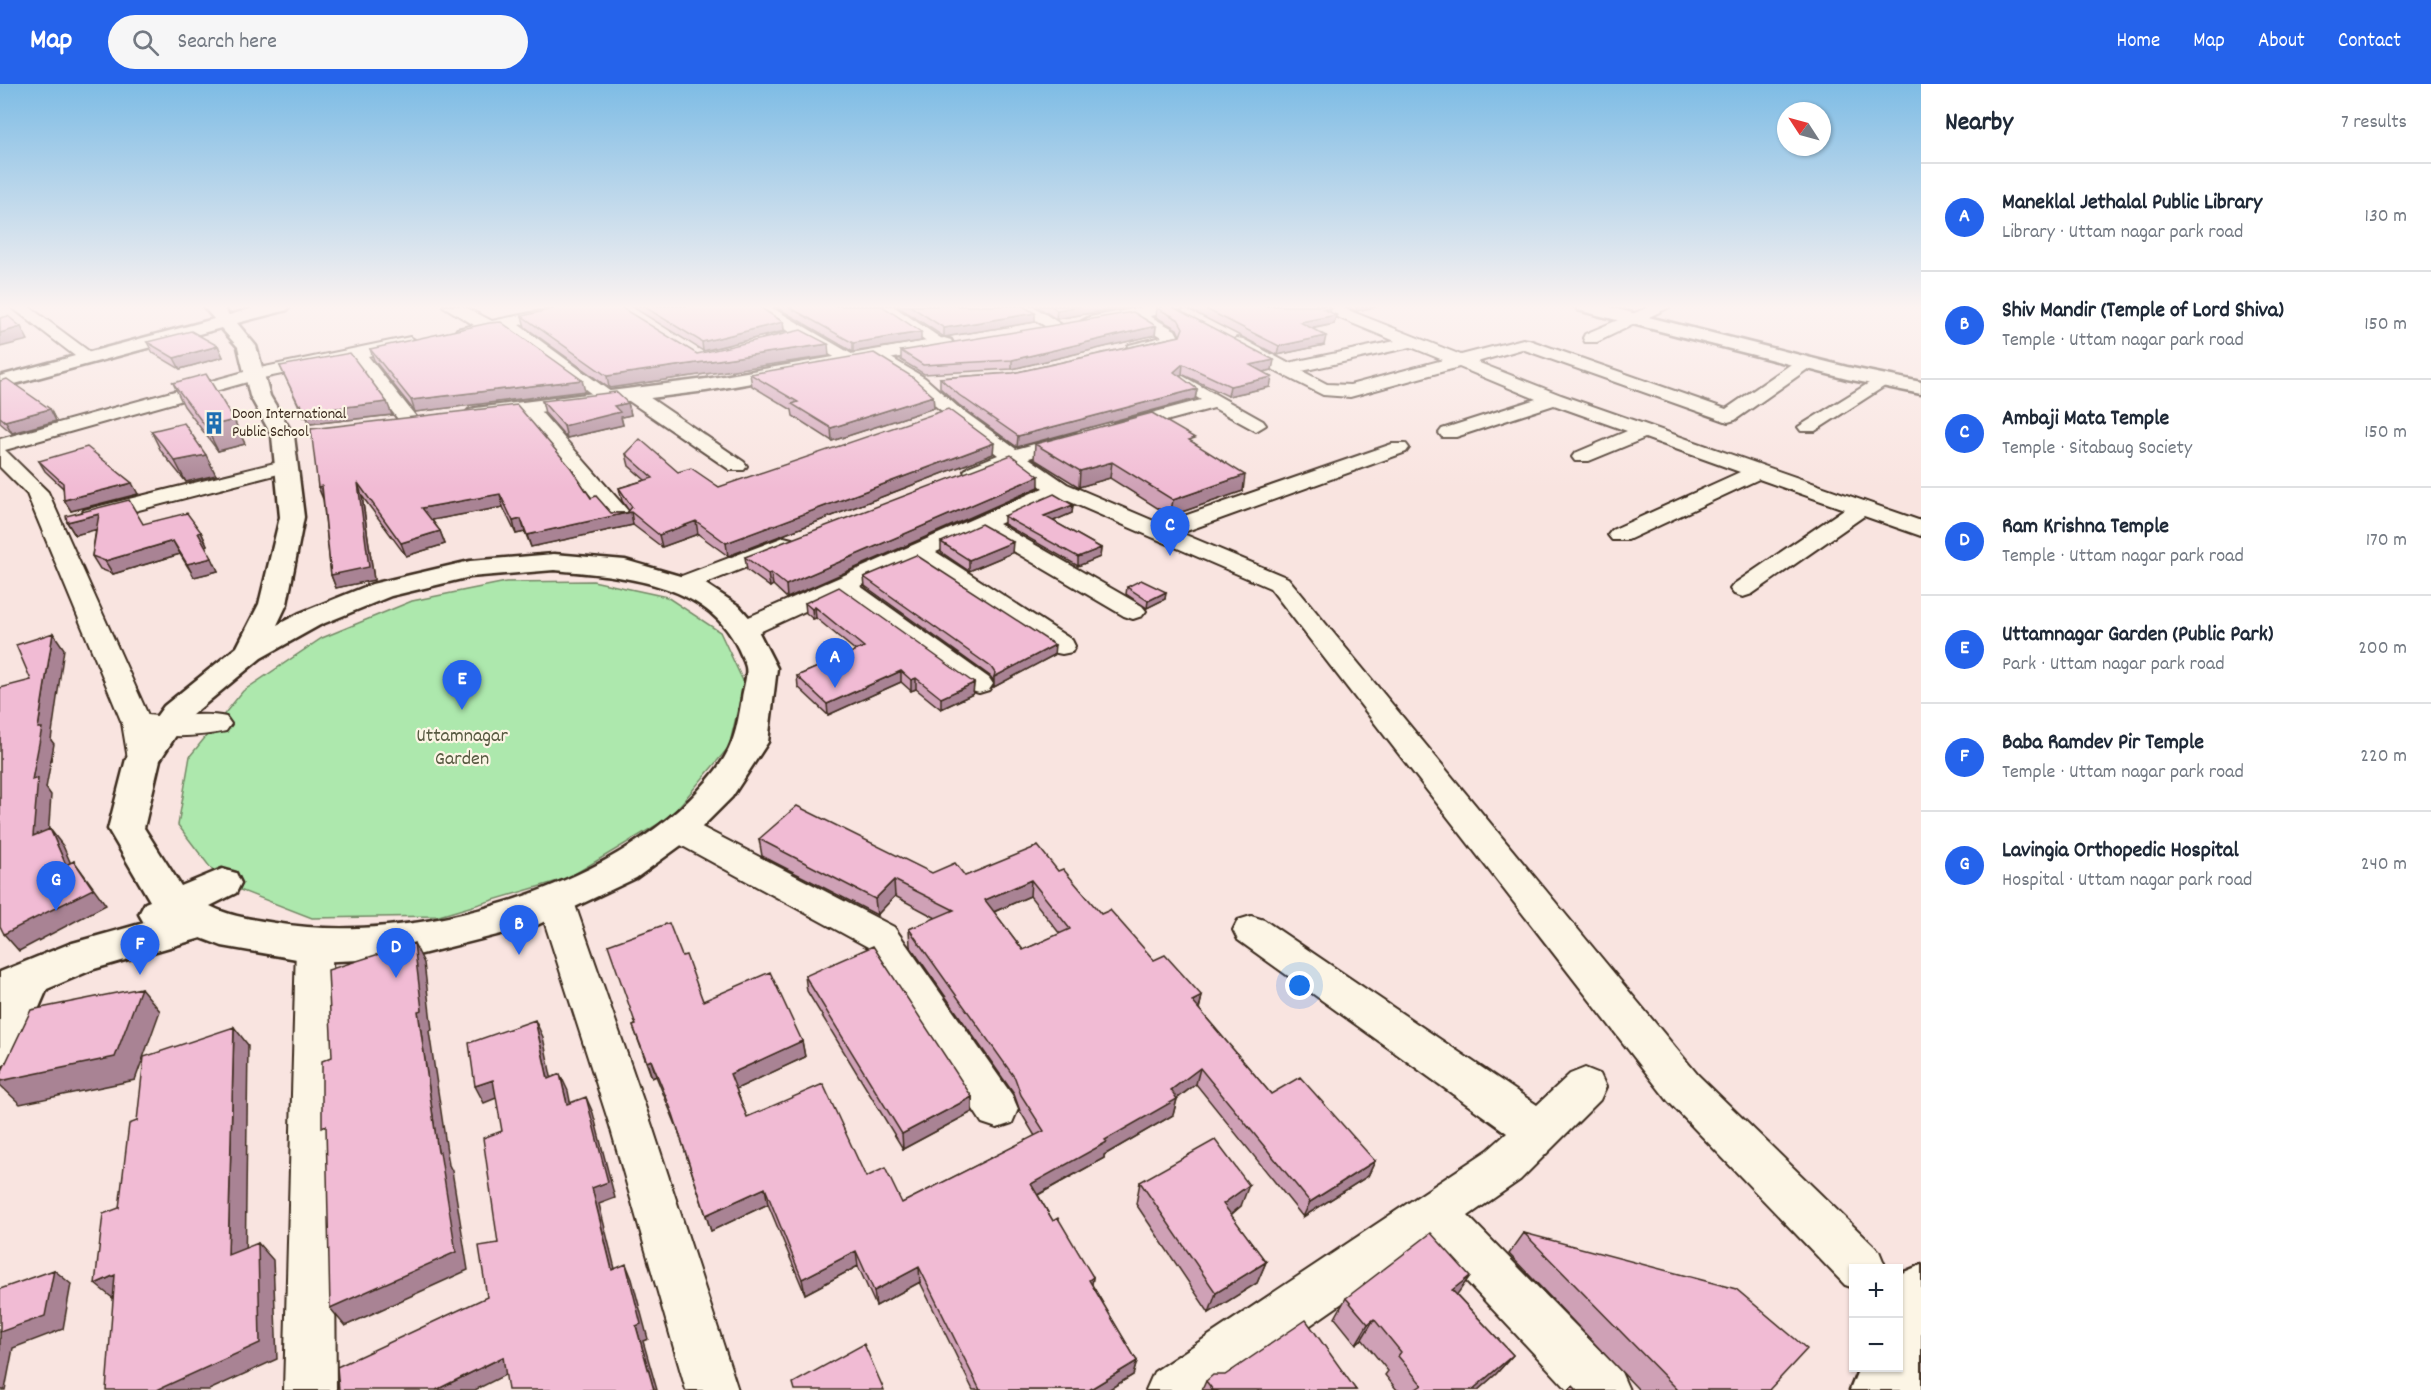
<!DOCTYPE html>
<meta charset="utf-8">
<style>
:root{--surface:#fff;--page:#f6f6f7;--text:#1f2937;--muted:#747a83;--line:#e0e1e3;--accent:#2563eb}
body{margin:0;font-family:Dekko,sans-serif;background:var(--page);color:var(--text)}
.controls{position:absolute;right:18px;bottom:18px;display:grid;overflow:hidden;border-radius:0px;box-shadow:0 2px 4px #0004}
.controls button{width:54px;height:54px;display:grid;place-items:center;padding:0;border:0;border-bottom:2px solid var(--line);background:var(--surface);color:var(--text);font:30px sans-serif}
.compass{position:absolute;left:1777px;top:18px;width:54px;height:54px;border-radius:50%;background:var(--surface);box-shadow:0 2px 4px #0004;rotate:306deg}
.you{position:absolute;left:1300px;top:902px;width:21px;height:21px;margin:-15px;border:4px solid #fff;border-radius:50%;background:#1a73e8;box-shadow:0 0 0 9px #1a73e833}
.badge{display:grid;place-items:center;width:39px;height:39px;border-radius:50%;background:var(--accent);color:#fff;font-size:20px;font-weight:700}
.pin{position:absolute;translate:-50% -50px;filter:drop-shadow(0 2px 3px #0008)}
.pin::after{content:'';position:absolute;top:32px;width:21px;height:18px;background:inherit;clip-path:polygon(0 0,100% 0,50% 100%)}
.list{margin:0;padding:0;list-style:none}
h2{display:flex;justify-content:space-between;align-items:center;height:78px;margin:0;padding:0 24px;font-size:26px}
h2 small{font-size:20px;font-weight:400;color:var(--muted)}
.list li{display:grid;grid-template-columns:39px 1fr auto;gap:18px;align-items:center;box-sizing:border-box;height:108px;padding:0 24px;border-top:2px solid var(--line)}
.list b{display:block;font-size:22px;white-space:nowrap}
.list p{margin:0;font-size:20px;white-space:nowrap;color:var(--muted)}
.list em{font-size:20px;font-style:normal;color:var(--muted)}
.icon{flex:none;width:33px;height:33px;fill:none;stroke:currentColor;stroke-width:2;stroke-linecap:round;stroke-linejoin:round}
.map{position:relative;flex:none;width:1921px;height:1306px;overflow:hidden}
header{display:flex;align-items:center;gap:36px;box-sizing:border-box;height:84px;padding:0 30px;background:var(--accent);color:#fff}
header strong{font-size:28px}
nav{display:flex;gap:33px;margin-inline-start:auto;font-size:21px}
.search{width:420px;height:54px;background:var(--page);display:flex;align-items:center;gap:15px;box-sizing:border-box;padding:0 21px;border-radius:33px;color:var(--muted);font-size:22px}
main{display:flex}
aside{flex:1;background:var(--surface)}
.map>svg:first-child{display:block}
.green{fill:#ade8ad;stroke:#748966;stroke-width:1.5}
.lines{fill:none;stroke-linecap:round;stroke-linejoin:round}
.street-casing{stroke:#3b2a1e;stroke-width:4}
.secondary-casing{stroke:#3b2a1e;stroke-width:5}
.street{fill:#fcf5e5;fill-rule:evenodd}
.secondary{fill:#fcf5e5;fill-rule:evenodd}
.wall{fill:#cfa1b6;stroke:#3b2a1e;stroke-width:1.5;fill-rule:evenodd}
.shaded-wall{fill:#a98394;stroke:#3b2a1e;stroke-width:1.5}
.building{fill:#f1bbd4;stroke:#3b2a1e;stroke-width:1.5;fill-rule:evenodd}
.labels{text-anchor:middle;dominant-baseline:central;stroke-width:4.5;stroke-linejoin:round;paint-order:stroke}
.far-poi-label{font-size:16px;fill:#3b2a1e;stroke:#fcf5e5;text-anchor:start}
.park-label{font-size:20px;fill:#585a42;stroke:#fcf5e5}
</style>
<header>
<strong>Map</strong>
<div class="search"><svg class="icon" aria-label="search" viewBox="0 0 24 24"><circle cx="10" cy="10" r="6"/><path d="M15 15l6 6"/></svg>Search here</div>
<nav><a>Home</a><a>Map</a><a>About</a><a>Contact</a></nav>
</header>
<main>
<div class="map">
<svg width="1921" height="1306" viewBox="0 0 1921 1306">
<rect width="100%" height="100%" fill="#f9e4e0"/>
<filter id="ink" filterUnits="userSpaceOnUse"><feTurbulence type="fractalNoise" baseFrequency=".0167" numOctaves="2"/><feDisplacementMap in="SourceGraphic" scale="12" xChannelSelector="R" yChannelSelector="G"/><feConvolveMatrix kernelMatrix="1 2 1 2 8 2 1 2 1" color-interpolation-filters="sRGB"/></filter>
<g filter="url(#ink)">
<path class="green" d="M593,497L667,513L720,548L744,599L729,663L670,733L568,794L439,832L312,834L222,799L178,741L190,672L243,607L322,554L412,517L506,498Z"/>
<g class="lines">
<g class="street-casing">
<path id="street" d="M10,222H28L90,268L81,273L75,272Z
M443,222H463L492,237L565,222H596L594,225L519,241L619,314L617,318H603L502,245L463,253L457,251L455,248L457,245L474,241Z
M750,222H769L862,276L859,280H847L802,255L772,262L766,261L764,257L766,253L789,248Z
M874,222H893L951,261L943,266L937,265Z
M1014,222H1033L1065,243L1063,246H1051Z
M1316,222H1338L1461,271L1523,255L1529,256L1726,325L1800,274H1812L1815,278L1812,282L1735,336L1728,338L1522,265L1477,278L1561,311L1921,437V452L1864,432L1752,510L1743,513L1734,510L1730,505L1734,500L1844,425L1759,395L1628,456H1612L1608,451L1612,446L1740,388L1645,354L1589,377H1575L1572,373L1575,369L1627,347L1554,321L1456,353H1442L1439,349L1442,345L1536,315L1459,283L1350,313L1323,311L1279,289L1229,259L1237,254L1243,255L1288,279L1395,257L1318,225ZM1411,263L1443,276L1350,301L1327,300L1302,287Z
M1651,222H1672L1597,258H1585L1583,254L1585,250Z
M1135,224L1175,246L1180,255L1178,259L1135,270L1129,269L1126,265L1129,261L1162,253L1129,232L1127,229L1129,226Z
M410,253L418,258L416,262L368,272L417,334L420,338L417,342H403L353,275L258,295L5,366L48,408L148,631C174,635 201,627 226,633L231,640L226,647C204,652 176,654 154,650L158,675L154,682L143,685L132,682L128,675L122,639L27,410L0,383V355L255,285Z
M881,268L925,294L958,323L1016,365L1075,349L1082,351L1085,355L1082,359L1029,374L1067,400L1161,440L1392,360H1406L1409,364L1406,368L1181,449L1288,494L1698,991L1879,1167L1886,1184H1854V1204L1845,1201L1668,1017L1270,504L1059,413L999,440L1142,522L1146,527L1142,532L1133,535L1124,532L981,448L936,468L1072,556L1075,562L1072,568L1062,570L1052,568L917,477L860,502L989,594L993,600L989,606L979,609L969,606L840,511L753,551L744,553L735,551L731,545L735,539L1043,404L1011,380L982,391H968L964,387L968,383L998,371C956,340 918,305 875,277L872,273Z
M1882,291L1891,296L1888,300L1815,347H1801L1798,343Z
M1183,292L1263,337L1266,341L1256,347L1214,324L1121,349L1114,347L1111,343L1114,339L1201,316L1177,301L1174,297Z
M633,305L640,307L744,378L747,382L744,386H730L626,315L624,311Z
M527,318L534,320L630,429L633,434L630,439H614L520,328L517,324L520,320Z
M287,376L294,378L297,382L294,386L92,438L84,436L81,431L84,426Z
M784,453L792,455L796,460L792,465L689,506L680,508L671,506L668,501L671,496Z
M678,733L690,737L894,843L1012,1011L1018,1025L1012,1039L997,1044L982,1039L868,863L666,753L661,745L666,737Z
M555,802L568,806L573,815L652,1042L738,1306H686L610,1042L537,815L542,806Z
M1251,832L1264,836L1537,1021L1570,990L1585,984L1600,990L1606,1003L1600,1016L1520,1096L1468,1132L1621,1288L1629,1306H1568L1430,1158L1217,1306H1146L1154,1288L1488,1066L1507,1049L1238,856L1233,846L1238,836Z
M314,847L327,852L332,862L336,1306H284L296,862L301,852Z"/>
</g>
<g class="secondary-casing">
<path id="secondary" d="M203,222H221L229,231L261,222H290L287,226L237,239L256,262L270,312L294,352L304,433L287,520L277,541L300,529L372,500L470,477L554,470L625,476L704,499L739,522L754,539L777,584L768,658L732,713L691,754L636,794L537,841L406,874L314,878L222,862L201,854L94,885L47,905L16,977L0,982V888L69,860L144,839L139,830L145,819L150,817L108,745L126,675L131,667L164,622L237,563L259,520L280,433L272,352L250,312L238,263L221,244L0,304V292L214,235ZM554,486C620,492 708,497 739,566C741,571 745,578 746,583C748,592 743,605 742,614C736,650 733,667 708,696C615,805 413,863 275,839C252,835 231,833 210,822L236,809L241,799L236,789L222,785L181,802L144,744L160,676L186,636L261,574L320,541L391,512L470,493Z
M1149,222H1186L1177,227L1090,243L1081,238L1090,233Z
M1575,222H1605L1847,283L1921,298V310L1847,295L1578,226Z
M944,254L951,256L953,260L951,264L706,307L476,336L469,334L465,330L469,326L476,324L706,295Z
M1921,1181V1306H1850L1859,1284H1898V1197L1902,1189Z"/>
</g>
<use href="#street" class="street"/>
<use href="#secondary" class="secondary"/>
</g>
<path class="wall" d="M631,222H758L783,238L784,247L703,267Z
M774,222H882L921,257L853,268Z
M897,222H1023L1035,238L944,253Z
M1037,222H1132L1056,235Z
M1186,222H1327L1330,229L1336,231L1334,240L1311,245L1324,261L1277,271L1186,224Z
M1344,222H1380L1356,227Z
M1157,224L1272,286L1263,288L1270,303L1228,312L1182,290L1179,292L1197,305L1195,315L1017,363L959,321L940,304V294L1013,289L1180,252L1177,245L1156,233Z
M522,232L697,270L829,272L609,304L525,243Z
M1156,242L1155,251L1012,285L924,290L901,276V267Z
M147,258L218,262L223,273L180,285L153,269Z
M370,265L585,307L415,328L374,276Z
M280,282L392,331L310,340L306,332L304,333Z
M750,290L933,312L934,324L832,357L793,332L792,326L752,302Z
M0,297L50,325L56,337L12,349L0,339Z
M173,299L234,336L245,360L218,367L184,322Z
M542,317L628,319L631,331L621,333L623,341L567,354L545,329Z
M311,345L591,414L611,429H627L629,427L622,417L619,404L645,396L629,382L626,370L719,403L993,370L728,472L698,450L662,463L633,441L531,463L525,448L516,450L503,423L432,436L440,447L445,460L406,472L362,412L374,496L336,504L331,491L323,414Z
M151,347L216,391L186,398L161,367Z
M1194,359L1243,407L1170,432L1110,394L1079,403L1034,375L1035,360Z
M39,377L138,410L71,427L63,404L45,387Z
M1039,403L787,514L773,501L770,503L747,486L745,473Z
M1073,421L1072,429L1053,437L1101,464L1100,473L1078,482L1004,440V432Z
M67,438L143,440L201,448L207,461L205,462L218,487L194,493L180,470L113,490L100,485L92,472L96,445L75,451Z
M941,458L1012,469L969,487L941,468Z
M864,493L1054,571L994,603V597L990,592L865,502Z
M1127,503L1166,508L1165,515L1147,524L1126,510Z
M805,519L974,599L973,610L941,625L916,605L911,607L901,598L828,631L798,603L797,592L856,567L816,534L813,535L806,529Z
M759,755L932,789L965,792L1058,787L1101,830L1154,876L1202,912L1199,925L1271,1010L1375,1077L1368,1092L1303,1133L1196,1000L1177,1015L1173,1031L1104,1071V1074L1038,1111L1053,1137L1093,1193L1092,1201L1137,1277L1133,1291L1108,1306H973L920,1198L876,1222L858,1182L805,1210L768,1120L711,1147L678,1046L656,992L652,994L633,942L635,941L682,872L703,917L802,957L805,973L736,1005L747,1033L866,1093L902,1119L1035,1052L1020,1027L1014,1010L910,862L909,845L936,834L895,812L877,831L762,772ZM1030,812L1060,850L1023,866L994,828Z
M805,892L972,1013V1028L903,1065L807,907Z
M1140,1098L1241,1122L1231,1131L1266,1178L1257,1199L1209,1229L1136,1120Z
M1524,1149L1769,1306H1639L1509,1170Z
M1457,1211L1513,1271L1496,1290L1478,1306H1397L1385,1291L1388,1287L1362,1255L1356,1260L1335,1234L1346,1214Z
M1347,1295L1356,1306H1202L1206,1297Z"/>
<path class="shaded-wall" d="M1081,222H1132L1056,235L1057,226Z
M1357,222H1380L1356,227Z
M1331,224L1330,232L1323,225Z
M1035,229V238L944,253V244Z
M1336,231L1334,240L1298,247L1300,238Z
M783,238L784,247L703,267L702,258Z
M1156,242L1155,251L1012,285V276Z
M21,243L28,256L0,263V249Z
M921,248V257L853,268V259Z
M1326,252L1324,261L1277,271L1279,262Z
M828,260L829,272L609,304L607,292Z
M218,262L223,273L180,285L174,274Z
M1274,276L1272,286L1248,291L1250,281Z
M1183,280L1182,290L1172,298L1174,288Z
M1272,293L1270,303L1228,312L1230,302Z
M582,296L585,307L415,328L411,316Z
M1197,305L1195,315L1017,363L1018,352Z
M933,312L934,324L832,357L831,344Z
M387,318L392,331L310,340L305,328Z
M628,319L631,331L621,333L623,341L567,354L564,342L614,322Z
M301,320L306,332L304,333L299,321Z
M50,325L56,337L12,349L5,337Z
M234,336L245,360L218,367L206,343Z
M994,359L993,370L728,472L726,459Z
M206,371L216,391L186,398L175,377Z
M1112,378L1110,394L1079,403L1080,387Z
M1245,391L1243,407L1170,432L1173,416Z
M1039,392V403L787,514L786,501Z
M132,399L138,410L71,427L64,416Z
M358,399L362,412L374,496L336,504L331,491Z
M322,402L323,415L318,403Z
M500,410L503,423L427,437L422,424Z
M1073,421L1072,429L1044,441V432Z
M631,428L633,441L531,463L527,451Z
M99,430L106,443L75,451L67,438Z
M521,435L525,448L516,450L513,437Z
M696,437L698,450L662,463L659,451Z
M440,447L445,460L406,472L401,459Z
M201,448L207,461L205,462L198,449Z
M173,457L180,470L113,490L105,477Z
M1013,458L1012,469L969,487V476Z
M1101,464L1100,473L1078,482V473Z
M212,474L218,487L194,493L187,480Z
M771,489L773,501L770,503L768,490Z
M1166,508L1165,515L1147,524L1148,517Z
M815,523L816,534L813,535L812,525Z
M53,549L64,565L51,656L54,660L46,704L51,711L47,769L33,752L32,696L38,644Z
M1055,561L1054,571L994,603V593Z
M901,587V598L828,631L827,620Z
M916,594V605L911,607V596Z
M974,599L973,610L941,625V614Z
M50,745L63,762L79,798L66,781Z
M74,777L106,821L19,867L4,850Z
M894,796L895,812L877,831L875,815Z
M1031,796L1030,812L984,832L985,816Z
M414,859L424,879L432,946L429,947L449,1081L452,1087L468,1186L345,1242L330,1224L438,1068L418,927Z
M141,904L160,927L135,996L20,1020L0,1001V997Z
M1202,912L1198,929L1192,917Z
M535,936L543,953L555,1012L548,995Z
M234,943L248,961L245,1188L228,1171Z
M802,957L805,973L734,1006L730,990Z
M651,976L656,992L652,994L647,978Z
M1200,984L1196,1000L1176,1015H1177L1173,1031L1104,1071V1074L1030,1115L1031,1100L1105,1056Z
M560,990L568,1007L574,1037L567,1020Z
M493,996L501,1012L484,1019L475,1002Z
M586,1013L593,1029L615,1114L599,1120L619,1201L612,1186L592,1104Z
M972,1013V1028L903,1065L902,1050Z
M1375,1077L1368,1092L1303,1133L1310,1118Z
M1249,1101L1241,1122L1216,1142L1223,1120Z
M765,1104L768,1120L711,1147L706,1131Z
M258,1159L273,1176L277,1275L209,1306H157Z
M856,1167L858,1182L805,1210L802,1195Z
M1266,1178L1257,1199L1209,1229L1216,1209Z
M626,1180L632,1195L648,1255L643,1257L657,1306H654L636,1242Z
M919,1183L920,1198L876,1222L874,1207Z
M54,1186L71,1200L63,1245L13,1264L5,1306H0V1248Z
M115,1191V1216L95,1200Z
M1470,1192L1456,1212L1452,1206Z
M1093,1193L1091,1208L1089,1196Z
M1374,1235L1362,1255L1356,1260L1368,1240Z
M1513,1271L1496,1290L1478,1306H1472Z
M503,1273L513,1287L475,1306H436Z
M1137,1277L1133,1291L1108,1306H1089Z"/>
<path class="building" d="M566,222H619L697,270L801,246L828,260L607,292L522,232Z
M643,222H758L783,238L702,258Z
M787,222H882L921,248L853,259Z
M910,222H1023L1035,229L944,244Z
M1051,222H1081L1057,226Z
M1166,222H1171L1274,276L1250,281L1272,293L1230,302L1183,280L1174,288L1197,305L1018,352L959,311L940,294L1013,289L1180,252L1183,244L1178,235L1157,224Z
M1200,222H1327L1331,224L1323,225L1336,231L1300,238L1326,252L1279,262Z
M1133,228L1156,242L1012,276L923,281L901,267Z
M8,232L21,243L0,249V234Z
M501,238L582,296L411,316L370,265L489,239Z
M191,247L218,262L174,274L147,258Z
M350,269L387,318L305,328L301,320L299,321L280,282Z
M874,269L911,292L933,312L831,344L792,320L798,318L750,290Z
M206,290L234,336L206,343L173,299Z
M7,295L50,325L5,337L0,333V297Z
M616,308L628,319L614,322L620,328L564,342L542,317Z
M517,321L571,384L591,414L596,412L611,429H627L632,423L619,404L653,394L626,370L640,355L678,388L691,384L719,403L948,325L994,359L726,459L696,437L659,451L631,428L527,451L521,435L513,437L500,410L422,424L440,447L401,459L358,399L369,483L331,491L322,402L318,403L311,345Z
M1152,329L1195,354L1189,356L1245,391L1173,416L1112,378L1080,387L1035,360Z
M184,339L206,371L175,377L151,347Z
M87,363L132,399L64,416L63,399L39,377Z
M1011,371L1039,392L786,501L771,489L768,490L745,473Z
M1054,410L1073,421L1044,432L1101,464L1078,473L1004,432Z
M129,416L143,440L187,429L201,448L198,449L212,474L187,480L173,457L105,477L92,472L99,430L67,438L66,432Z
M981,440L1013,458L969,476L941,458Z
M916,471L1055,561L994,593L995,589L991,583L864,493Z
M1141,496L1166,508L1148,517L1127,503Z
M839,503L974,599L941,614L916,594L911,596L901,587L827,620L797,592L864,563L815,523L812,525L805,519Z
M53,549L38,644H42L32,696L38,694L33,752L50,745L66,781L74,777L93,805L4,850L0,842V604L31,596L16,561Z
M797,722L932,789L955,779L965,792L1038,762L1058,787L1063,785L1101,830L1110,826L1154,876L1165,871L1202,912L1192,917L1271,1010L1300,993L1375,1077L1310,1118L1200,984L1171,1006L1177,1015L1105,1056L1107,1058L1031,1100L1053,1137L1058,1134L1093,1193L1089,1196L1137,1277L1089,1306H980L919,1183L874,1207L856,1167L802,1195L765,1104L706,1131L673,1030L651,976L647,978L633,942L636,941L608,861L669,839L682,872L686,871L703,917L770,888L802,957L730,990L747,1033L823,1000L866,1093L885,1084L902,1119L1044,1047L1021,1011L1015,994L909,845L954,826L894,796L875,815L759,755ZM1031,796L1070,845L1023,866L985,816Z
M414,859L422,926L418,927L438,1068H440L456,1168L330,1224L326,1042L322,1044V977L332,973L328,886Z
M873,862L972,1013L902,1050L805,892Z
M141,904L115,973L0,997V991L31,926Z
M535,936L548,995L560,990L567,1020L586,1013L608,1098L592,1104L612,1186L626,1180L641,1240L636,1242L654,1306H508L503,1273L436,1306H339L337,1283L487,1213L479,1162L498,1159L483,1054L502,1047L493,996L475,1002L469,959Z
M234,943L228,1171L258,1159L260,1259L157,1306H106L115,1191L95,1200L103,1130L119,1124L129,1040L137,1037L144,973Z
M1215,1056L1249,1101L1223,1120L1266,1178L1216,1209L1140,1098Z
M1431,1149L1470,1192L1452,1206L1513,1271L1472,1306H1417L1416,1305L1422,1301L1398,1272L1401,1268L1374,1235L1368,1240L1346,1214Z
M1524,1149L1736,1205L1807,1265L1769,1306H1678Z
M54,1186L45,1232L0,1248V1205Z
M1306,1236L1356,1306H1213L1206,1297L1213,1291H1225Z
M864,1260L884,1306H795L793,1299Z
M1573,1302L1577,1306H1569Z"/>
</g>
<linearGradient id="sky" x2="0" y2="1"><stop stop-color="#7ebce5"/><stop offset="0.55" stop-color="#fcf3f1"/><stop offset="1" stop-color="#fcf3f1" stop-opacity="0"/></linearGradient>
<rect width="1921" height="405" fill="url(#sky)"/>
<defs>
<g id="building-bare" transform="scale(1.8)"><path d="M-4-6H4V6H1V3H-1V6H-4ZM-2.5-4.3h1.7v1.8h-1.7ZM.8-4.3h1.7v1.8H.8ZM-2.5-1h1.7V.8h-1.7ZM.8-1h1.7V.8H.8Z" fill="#1f6fb2" stroke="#fcf5e5" stroke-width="2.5" paint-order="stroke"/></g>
</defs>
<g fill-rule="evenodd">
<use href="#building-bare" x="214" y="339"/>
</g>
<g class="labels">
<g class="far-poi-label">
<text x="232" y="330">Doon International<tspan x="232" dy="18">Public School</tspan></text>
</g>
<g class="park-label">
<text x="462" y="653">Uttamnagar<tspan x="462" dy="23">Garden</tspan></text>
</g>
</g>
</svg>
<div class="controls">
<button>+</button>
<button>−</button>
</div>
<svg class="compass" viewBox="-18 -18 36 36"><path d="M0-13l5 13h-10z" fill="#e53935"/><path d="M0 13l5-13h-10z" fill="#747a83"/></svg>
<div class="you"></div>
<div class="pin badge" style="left:835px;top:604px">A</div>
<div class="pin badge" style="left:519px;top:871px">B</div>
<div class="pin badge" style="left:1170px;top:472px">C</div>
<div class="pin badge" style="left:396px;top:894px">D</div>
<div class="pin badge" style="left:462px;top:626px">E</div>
<div class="pin badge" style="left:140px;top:891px">F</div>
<div class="pin badge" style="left:56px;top:827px">G</div>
</div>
<aside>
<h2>Nearby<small>7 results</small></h2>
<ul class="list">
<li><span class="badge">A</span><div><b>Maneklal Jethalal Public Library</b><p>Library · Uttam nagar park road</p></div><em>130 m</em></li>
<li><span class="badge">B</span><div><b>Shiv Mandir (Temple of Lord Shiva)</b><p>Temple · Uttam nagar park road</p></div><em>150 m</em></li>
<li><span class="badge">C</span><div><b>Ambaji Mata Temple</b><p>Temple · Sitabaug Society</p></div><em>150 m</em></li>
<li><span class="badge">D</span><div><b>Ram Krishna Temple</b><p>Temple · Uttam nagar park road</p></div><em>170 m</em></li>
<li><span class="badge">E</span><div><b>Uttamnagar Garden (Public Park)</b><p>Park · Uttam nagar park road</p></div><em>200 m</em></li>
<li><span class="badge">F</span><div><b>Baba Ramdev Pir Temple</b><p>Temple · Uttam nagar park road</p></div><em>220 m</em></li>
<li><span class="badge">G</span><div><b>Lavingia Orthopedic Hospital</b><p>Hospital · Uttam nagar park road</p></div><em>240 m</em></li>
</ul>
</aside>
</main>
